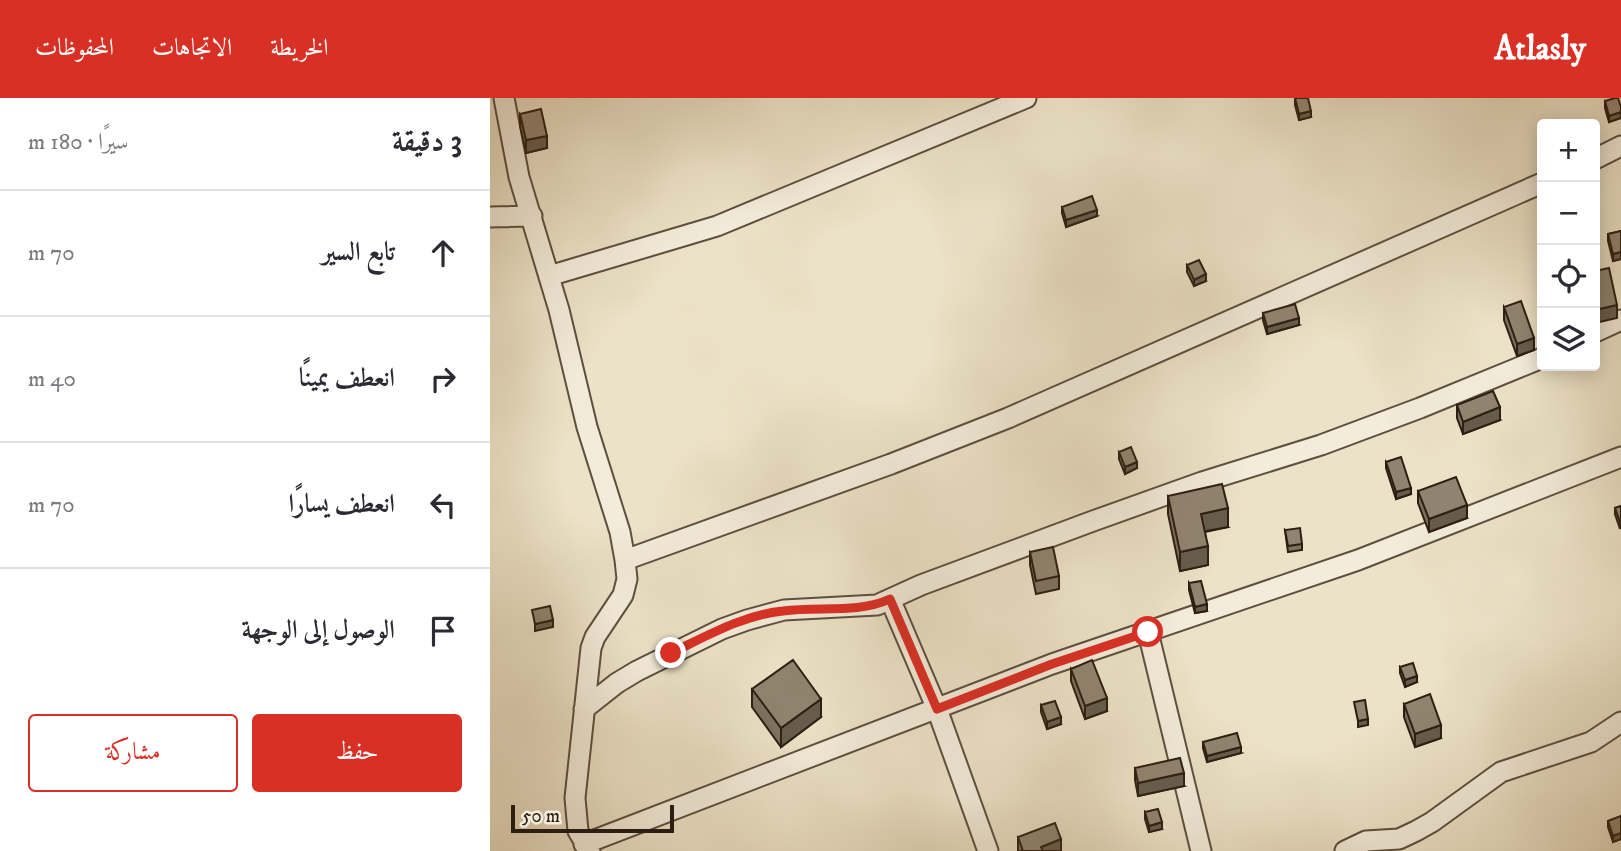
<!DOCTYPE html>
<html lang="ar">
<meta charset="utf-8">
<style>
:root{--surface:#fff;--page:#f2f2f3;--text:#2b2b33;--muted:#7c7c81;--line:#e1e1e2;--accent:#d93025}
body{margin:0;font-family:"IM FELL DW Pica",Amiri,serif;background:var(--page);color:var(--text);direction:rtl}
.controls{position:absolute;right:21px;top:21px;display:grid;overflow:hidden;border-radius:7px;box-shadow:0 4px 18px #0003}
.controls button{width:63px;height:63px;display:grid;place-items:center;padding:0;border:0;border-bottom:2px solid var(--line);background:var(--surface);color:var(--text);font:35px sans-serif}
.scale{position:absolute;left:21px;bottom:18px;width:163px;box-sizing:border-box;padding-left:7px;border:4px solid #2d1e12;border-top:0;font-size:19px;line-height:24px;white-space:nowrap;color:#2d1e12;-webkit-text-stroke:5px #f3ecdb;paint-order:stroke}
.stop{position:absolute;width:21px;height:21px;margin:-16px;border:5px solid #d93025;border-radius:50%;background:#fff}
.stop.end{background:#d93025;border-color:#fff;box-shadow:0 2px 7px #0008}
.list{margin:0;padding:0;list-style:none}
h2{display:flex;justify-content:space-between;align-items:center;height:91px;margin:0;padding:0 28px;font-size:30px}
h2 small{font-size:23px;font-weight:400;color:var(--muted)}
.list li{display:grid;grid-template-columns:46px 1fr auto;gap:21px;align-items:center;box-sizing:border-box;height:126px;padding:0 28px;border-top:2px solid var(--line)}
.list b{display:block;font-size:26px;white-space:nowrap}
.list em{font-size:23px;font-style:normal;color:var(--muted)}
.actions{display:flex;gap:14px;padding:21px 28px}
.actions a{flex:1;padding:16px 0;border:2px solid var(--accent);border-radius:7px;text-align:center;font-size:24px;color:var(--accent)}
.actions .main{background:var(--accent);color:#fff}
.icon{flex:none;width:38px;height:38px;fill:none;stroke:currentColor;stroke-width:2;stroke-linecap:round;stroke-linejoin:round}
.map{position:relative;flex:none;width:1131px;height:753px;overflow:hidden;direction:ltr}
header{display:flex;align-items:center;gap:42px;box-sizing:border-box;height:98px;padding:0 35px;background:var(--accent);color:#fff}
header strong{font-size:33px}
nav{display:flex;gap:38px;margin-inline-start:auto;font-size:24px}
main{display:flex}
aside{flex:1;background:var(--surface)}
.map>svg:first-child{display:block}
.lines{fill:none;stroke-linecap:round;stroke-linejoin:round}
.street-casing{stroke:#5d4f3f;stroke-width:23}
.street{stroke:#f3ecdb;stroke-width:19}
.wall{fill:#7c7260;stroke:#2d1e12;stroke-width:2}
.shaded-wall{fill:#655c4e;stroke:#2d1e12;stroke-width:2}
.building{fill:#908470;stroke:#2d1e12;stroke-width:2}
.route{stroke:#d93025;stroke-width:9}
</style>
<header>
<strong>Atlasly</strong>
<nav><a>الخريطة</a><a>الاتجاهات</a><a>المحفوظات</a></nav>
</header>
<main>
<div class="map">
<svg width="1131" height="753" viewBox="0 0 1131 753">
<rect width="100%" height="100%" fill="#ece2c7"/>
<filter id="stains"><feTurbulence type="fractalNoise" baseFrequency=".00286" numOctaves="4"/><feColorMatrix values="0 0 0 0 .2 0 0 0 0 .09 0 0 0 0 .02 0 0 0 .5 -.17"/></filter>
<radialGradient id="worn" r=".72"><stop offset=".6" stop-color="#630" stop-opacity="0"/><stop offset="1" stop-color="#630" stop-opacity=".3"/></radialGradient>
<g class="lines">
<g class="street-casing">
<path id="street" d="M14,0L29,79L69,212L97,329L130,434L135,462L137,481L133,497L105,539L101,550L85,700L88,733L100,753
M1105,61L1131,48
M0,119L42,118
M59,178L227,128L536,0
M1105,234L1131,222
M135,462L401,366L518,320L1052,85
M400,501L447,611L498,753
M658,534L711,753
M94,611L127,585L147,573L232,531L257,522L294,512L387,507L431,487L603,423L712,384L831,347L930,310L1052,260
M94,746L562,566L868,462L1131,359
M855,753L876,743L909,741L926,733L942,724L1011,674L1101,644L1131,624"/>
</g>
<use href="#street" class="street"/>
</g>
<path class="wall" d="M805,0L821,19L809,22L805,7Z
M1115,3L1131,9V20L1119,24L1115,10Z
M30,16L57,50L36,55L30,28Z
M572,109L607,118L576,129L572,115Z
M1131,133V161L1123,163L1118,143V136Z
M697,167L716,183L704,188L697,174Z
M1014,209L1044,252L1027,258L1014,222Z
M773,215L809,227L777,236L773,222Z
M967,307L1010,322L973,336L967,320Z
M629,354L647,370L635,376L629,361Z
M896,364L921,396L906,401L896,370Z
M928,393L977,420L939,434L928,405Z
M678,398L738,429L715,434L718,467L690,473L678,416Z
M1131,408L1130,431L1125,416V410Z
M795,432L812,446V452L798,454Z
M540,454L569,478V491L546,496L540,467Z
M699,485L717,513L705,515L699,492Z
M910,569L927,584L915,589L910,575Z
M581,571L617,613L595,621L581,583Z
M262,591L331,619L291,649L262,609Z
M914,606L951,640L925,649L914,619Z
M551,607L571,626L557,631L551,614Z
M713,644L751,655L717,664L713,650Z
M645,670L694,688L648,698L645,682Z
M655,714L672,731L659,734L655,721Z
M1131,718V741L1123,744L1118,729V723Z
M528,739L571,753H528Z"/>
<path class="shaded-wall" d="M821,13V19L809,22V16Z
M1131,14V20L1119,24V18Z
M57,38V50L36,55V42Z
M607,112V118L576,129V122Z
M1131,154V161L1123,163V156Z
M716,176V183L704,188V182Z
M1127,207V220L1105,225V212Z
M809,220V227L777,236V229Z
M1044,240V252L1027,258V246Z
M1010,309V322L973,336V324Z
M647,364V370L635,376V369Z
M921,390V396L906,401V394Z
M977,407V420L939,434V421Z
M738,410V429L711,434V416Z
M718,448V467L690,473V454Z
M717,506V513L705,515V509Z
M63,522V529L45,533V526Z
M927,578V584L915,589V582Z
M617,600V613L595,621V608Z
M331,601V619L291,649V630Z
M571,619V626L557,631V624Z
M878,621V627L868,629V623Z
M951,627V640L925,649V636Z
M751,649V655L717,664V658Z
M694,675V688L648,698V685Z
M672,724V731L659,734V728Z
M1131,735V741L1123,744V738Z
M571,741V753H551V749Z"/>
<path class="building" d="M805,0H818L821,13L809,16Z
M1125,0H1128L1131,9V14L1119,18L1115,3Z
M51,11L57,38L36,42L30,16Z
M602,98L607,112L576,122L572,109Z
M1131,133V154L1123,156L1118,136Z
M709,162L716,176L704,182L697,167Z
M1119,170L1127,207L1105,212V173Z
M1031,203L1044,240L1027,246L1014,209Z
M805,206L809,220L777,229L773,215Z
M1003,293L1010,309L973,324L967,307Z
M641,349L647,364L635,369L629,354Z
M911,359L921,390L906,394L896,364Z
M966,379L977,407L939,421L928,393Z
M732,386L738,410L711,416L718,448L690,454L678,398Z
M1131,408V424H1130L1125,410Z
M810,430L812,446L798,448L795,432Z
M563,449L569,478L546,483L540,454Z
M711,483L717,506L705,509L699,485Z
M60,508L63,522L45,526L42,512Z
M303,562L331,601L291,630L262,591Z
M602,562L617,600L595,608L581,571Z
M923,565L927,578L915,582L910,569Z
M940,596L951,627L925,636L914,606Z
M875,602L878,621L868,623L864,604Z
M565,603L571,619L557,624L551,607Z
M747,635L751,649L717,658L713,644Z
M690,660L694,675L648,685L645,670Z
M668,711L672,724L659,728L655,714Z
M1131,718V735L1123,738L1118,723Z
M565,725L571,741L551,749L553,753H533L528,739Z"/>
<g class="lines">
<path class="route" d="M181,555C217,538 253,517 293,513C329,508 367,516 400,501L447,611L562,566L658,534"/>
</g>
<rect width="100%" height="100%" filter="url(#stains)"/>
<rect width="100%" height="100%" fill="url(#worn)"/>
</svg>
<div class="controls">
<button>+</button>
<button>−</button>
<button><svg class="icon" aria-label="locate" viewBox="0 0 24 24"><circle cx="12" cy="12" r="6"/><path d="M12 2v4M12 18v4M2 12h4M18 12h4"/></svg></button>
<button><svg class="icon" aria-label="layers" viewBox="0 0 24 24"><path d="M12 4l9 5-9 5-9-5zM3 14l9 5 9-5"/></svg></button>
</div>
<div class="scale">50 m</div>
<div class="stop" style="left:658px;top:534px"></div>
<div class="stop end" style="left:181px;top:555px"></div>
</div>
<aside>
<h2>3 دقيقة<small>سيرًا · 180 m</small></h2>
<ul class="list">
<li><svg class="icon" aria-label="ahead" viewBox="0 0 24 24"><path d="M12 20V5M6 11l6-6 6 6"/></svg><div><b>تابع السير</b></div><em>70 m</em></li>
<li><svg class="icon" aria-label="right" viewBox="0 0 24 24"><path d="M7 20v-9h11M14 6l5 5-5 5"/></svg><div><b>انعطف يمينًا</b></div><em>40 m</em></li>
<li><svg class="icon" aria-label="left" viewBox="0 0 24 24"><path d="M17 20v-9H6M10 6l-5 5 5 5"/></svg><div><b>انعطف يسارًا</b></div><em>70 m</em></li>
<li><svg class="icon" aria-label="arrive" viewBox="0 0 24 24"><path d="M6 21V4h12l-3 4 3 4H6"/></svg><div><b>الوصول إلى الوجهة</b></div></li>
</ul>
<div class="actions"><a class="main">حفظ</a><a>مشاركة</a></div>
</aside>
</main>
